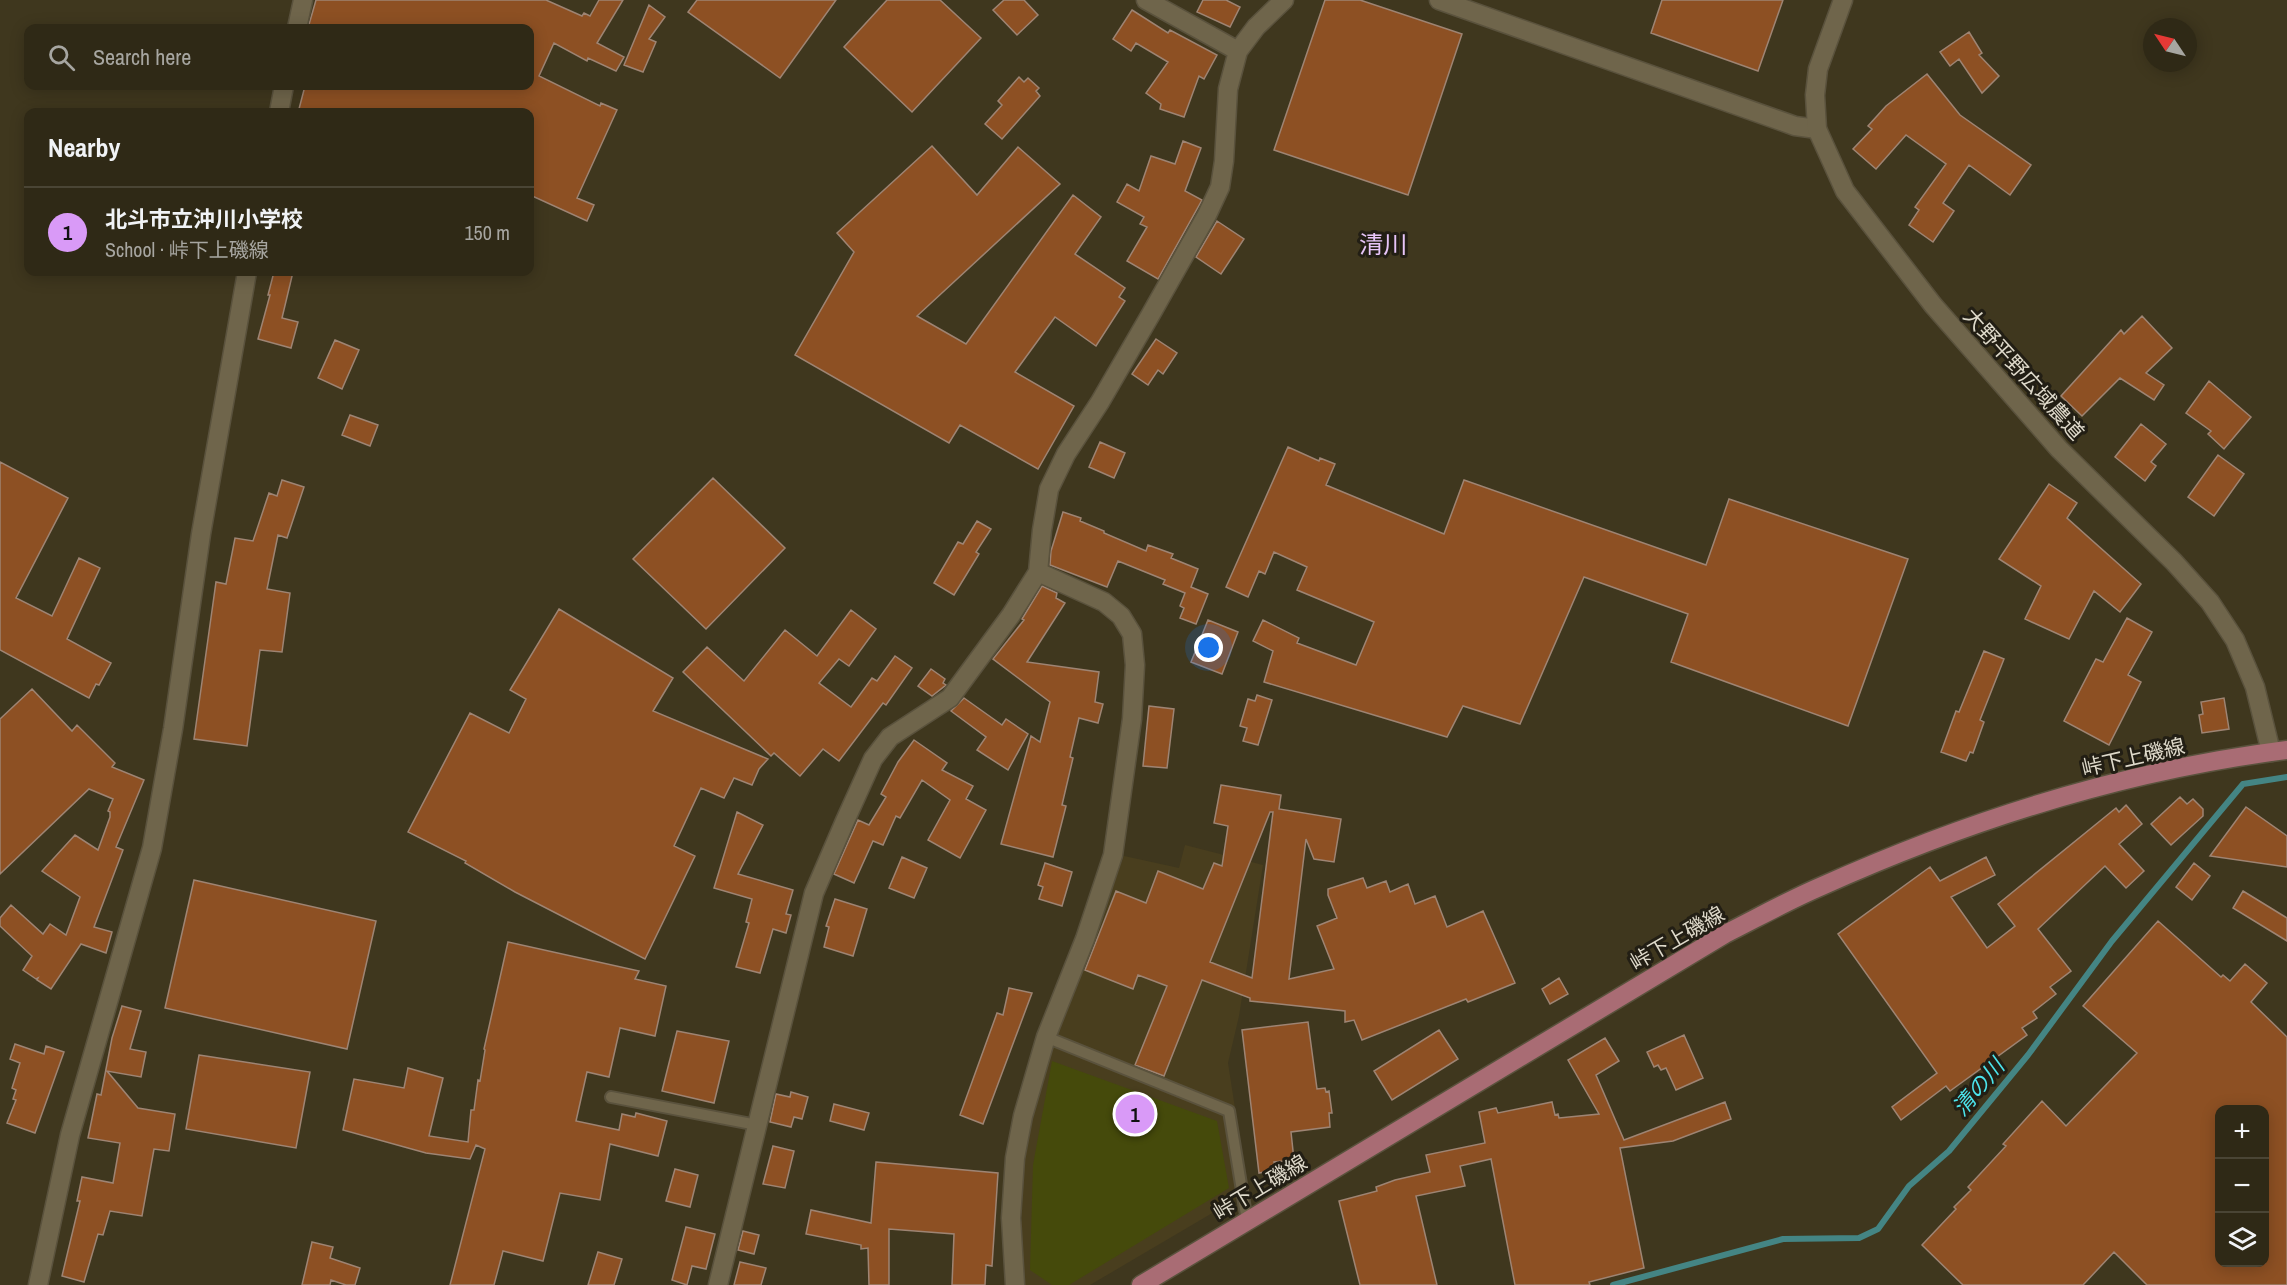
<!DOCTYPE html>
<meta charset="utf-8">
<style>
:root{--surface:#2f2916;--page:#37311f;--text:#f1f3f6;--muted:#a7a6a1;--line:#4a4535;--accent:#d99af7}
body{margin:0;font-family:"Archivo Narrow","Noto Sans JP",sans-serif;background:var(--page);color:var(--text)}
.controls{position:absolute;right:18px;bottom:18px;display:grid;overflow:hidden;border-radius:12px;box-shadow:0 3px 15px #0003}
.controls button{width:54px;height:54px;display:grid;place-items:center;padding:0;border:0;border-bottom:2px solid var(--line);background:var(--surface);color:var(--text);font:30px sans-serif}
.compass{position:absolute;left:2143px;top:18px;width:54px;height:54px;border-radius:50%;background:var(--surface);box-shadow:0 3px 15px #0003;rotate:305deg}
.you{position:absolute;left:1209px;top:648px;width:21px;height:21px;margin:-15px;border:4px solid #fff;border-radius:50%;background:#1a73e8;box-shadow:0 0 0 9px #1a73e833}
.badge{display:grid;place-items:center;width:39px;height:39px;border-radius:50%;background:var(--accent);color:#111;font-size:20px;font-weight:700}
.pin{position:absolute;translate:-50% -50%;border:3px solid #fff;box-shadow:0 2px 6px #0006}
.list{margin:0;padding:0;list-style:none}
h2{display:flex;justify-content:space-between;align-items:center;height:78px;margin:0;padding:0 24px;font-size:26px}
h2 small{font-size:20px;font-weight:400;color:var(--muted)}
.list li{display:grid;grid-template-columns:39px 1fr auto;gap:18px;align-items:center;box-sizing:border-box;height:90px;padding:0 24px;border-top:2px solid var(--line)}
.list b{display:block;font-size:22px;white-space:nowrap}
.list p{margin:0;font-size:20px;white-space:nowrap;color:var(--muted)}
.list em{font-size:20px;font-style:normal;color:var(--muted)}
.icon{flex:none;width:33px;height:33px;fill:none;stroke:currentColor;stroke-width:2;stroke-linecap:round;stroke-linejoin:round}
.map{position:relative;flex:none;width:2287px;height:1285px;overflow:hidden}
.search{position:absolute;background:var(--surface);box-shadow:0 3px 15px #0003;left:24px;top:24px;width:510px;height:66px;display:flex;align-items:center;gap:15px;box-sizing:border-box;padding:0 21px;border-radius:12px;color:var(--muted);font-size:22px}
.panel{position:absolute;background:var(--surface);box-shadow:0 3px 15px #0003;left:24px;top:108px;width:510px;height:168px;border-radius:12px}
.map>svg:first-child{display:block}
.built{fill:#493e1e}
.green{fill:#454a0b}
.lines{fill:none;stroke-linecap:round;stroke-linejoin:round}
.stream{stroke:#448584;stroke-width:6}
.building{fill:#8d5023;stroke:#9e8473;stroke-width:1.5;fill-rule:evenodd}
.service-casing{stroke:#5a523d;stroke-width:14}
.minor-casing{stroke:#5a523d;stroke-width:21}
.tertiary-casing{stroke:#5a523d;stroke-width:21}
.primary-casing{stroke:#5a523d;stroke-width:21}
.service{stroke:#6f654b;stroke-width:10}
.minor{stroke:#6f654b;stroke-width:18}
.tertiary{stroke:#6f654b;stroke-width:18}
.primary{stroke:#a96c74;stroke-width:18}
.labels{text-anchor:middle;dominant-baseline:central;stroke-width:6;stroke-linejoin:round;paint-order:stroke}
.street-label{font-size:21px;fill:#ded9ca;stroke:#221e14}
.water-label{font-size:22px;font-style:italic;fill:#4ce4ec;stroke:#221e14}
.quarter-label{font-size:24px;fill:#e7c4f8;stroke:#221e14}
</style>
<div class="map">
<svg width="2287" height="1285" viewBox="0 0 2287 1285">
<rect width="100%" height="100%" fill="#3f371e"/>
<path class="built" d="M1185,845L1263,865L1239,1016L1228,1063L1248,1192L1090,1285H1023L1021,1231L1024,1164L1044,1061L1124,856L1179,868Z"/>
<path class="green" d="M1052,1061L1217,1121L1229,1188L1069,1285H1052L1030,1270L1033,1165Z"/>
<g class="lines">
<path class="stream" d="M1613,1285L1783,1239L1859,1238L1878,1229L1909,1186L1949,1151L2028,1055L2112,941L2243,784L2287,777"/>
</g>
<path class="building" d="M316,0H546L582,16L584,13L590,16L599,0H623L597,43L624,57L616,71L588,58L587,61L554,43L539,76L600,106L601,103L617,110L577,198L594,205L587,221L530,195V112H315L299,109L305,86H530V28H308Z
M697,0H836L780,78L688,12Z
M887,0H940L981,38L912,112L844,47Z
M1004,0H1024L1038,15L1017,35L993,10Z
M1203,0H1226L1240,7L1230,27L1197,12Z
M1325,0H1360L1462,34L1408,195L1274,150Z
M1662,0H1783L1758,71L1651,33Z
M649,5L665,17L649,39L656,42L643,72L624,65Z
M1132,10L1168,33L1170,30L1217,55L1204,79L1199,76L1184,117L1160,109L1161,104L1146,93L1168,62L1136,43L1131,51L1113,39Z
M1969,32L1982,53L1979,55L1999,76L1982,93L1959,59L1950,66L1940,52Z
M1927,74L1960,115L2031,165L2010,195L1969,165L1943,203L1954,211L1933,242L1909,225L1919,210L1915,207L1946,164L1906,135L1876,169L1853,149L1872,129L1868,126L1886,106Z
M1019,77L1024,82L1028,78L1039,88L1036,91L1040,96L1002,139L985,124L1002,105L998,101Z
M1183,141L1201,148L1185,191L1202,200L1158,279L1127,261L1147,227L1140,224L1144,217L1117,202L1127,184L1139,191L1151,156L1175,164Z
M932,146L977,195L1018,147L1060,184L917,316L966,344L1073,195L1101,217L1075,254L1125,288L1119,297L1125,301L1096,346L1055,317L1015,372L1074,406L1038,469L960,425L949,443L795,355L854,252L837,233Z
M1217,221L1244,239L1221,274L1196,257Z
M274,272H293L282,318L298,322L291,348L258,339L270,295H268Z
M2142,316L2172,348L2146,373L2164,385L2154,400L2120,378L2082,416L2061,396L2121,330L2124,334Z
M1156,339L1177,353L1163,374L1158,370L1148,385L1132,374Z
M335,340L359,350L342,389L318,378Z
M2209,381L2251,417L2224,449L2208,434L2211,431L2186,413Z
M350,415L378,425L370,446L342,435Z
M2141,424L2166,444L2151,462L2156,466L2145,481L2115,457Z
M1100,442L1125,453L1114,478L1089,467Z
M1288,447L1319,461L1320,458L1335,464L1326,485L1444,534L1464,480L1706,565L1729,499L1908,559L1848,726L1671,662L1688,614L1584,577L1520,724L1463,706L1447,737L1264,682L1273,651L1253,641L1263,620L1299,638L1297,643L1356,665L1374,622L1297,590L1307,567L1274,552L1265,574L1259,571L1248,597L1226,587Z
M2218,455L2244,474L2214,516L2188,497Z
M0,462L68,498L16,598L52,616L79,558L100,568L67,639L111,663L99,685L96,684L89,698L0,650Z
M713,478L785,548L706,629L633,559Z
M282,480L304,487L287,538L278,535L267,589L290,593L282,652L260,650L247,746L194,739L216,582L226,584L235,538L253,541L269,493L277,496Z
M2049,484L2077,503L2067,518L2141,584L2120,612L2094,591L2069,639L2025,619L2041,586L1999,559Z
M1063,512L1081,518L1080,521L1104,531V533L1146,551L1148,545L1173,554L1171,558L1198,569L1191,587L1208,594L1196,624L1180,618L1184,608L1180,606L1185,593L1163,584L1165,580L1118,561L1107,587L1050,565L1051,551Z
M977,521L991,529L976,552L979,554L954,595L934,583L958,542L963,544Z
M1042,586L1057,593L1056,598L1065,603L1027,662L1099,672L1095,702L1103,704L1098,723L1079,718L1070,757L1073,758L1062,805L1066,806L1053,857L1001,844L1031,736L1040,742L1050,702L993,659L1024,620L1022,619Z
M559,609L673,678L653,711L768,759L759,769L752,785L734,778L724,798L701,788L674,846L695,856L645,959L515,892L465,863L466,861L408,832L470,713L509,733L526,699L510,690Z
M851,610L876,629L849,666L839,659L819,683L851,707L872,678L877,681L895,656L912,668L886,705L883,703L839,761L823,749L800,776L774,753L771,756L683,672L707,647L744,681L785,630L817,656Z
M2127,618L2152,632L2128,675L2141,682L2109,745L2064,721L2096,659L2103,662Z
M1208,620L1238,632L1222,674L1191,662Z
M1984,651L2004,659L1980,720L1984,722L1973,753L1970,752L1966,761L1941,752L1956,711L1959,712Z
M931,669L945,679L943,683L946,685L932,696L918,686Z
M32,689L72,731L77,725L115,763L112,767L144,780L116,847L123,850L94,927L112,932L106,953L81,944L51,989L37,980L38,978L36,979L23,970L32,956L0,926V918L11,905L43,934L50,924L66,935L80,897L42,871L75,835L98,850L110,817V812L108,811L113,799L89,789L0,874V719Z
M1257,695L1272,700L1258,745L1243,741L1247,728L1240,726L1248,699L1255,701Z
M964,698L1002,725L1006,719L1028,734L1008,770L977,750L986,737L951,711Z
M2224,698L2229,729L2202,733L2199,715L2203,714L2201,702Z
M1149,706L1174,709L1167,768L1143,766Z
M914,740L947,763L942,770L973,786L966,799L986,810L960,858L928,840L950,800L922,780L900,818L896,816L883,845L873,841L854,883L834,874L858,820L869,825L886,797L881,794L898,762Z
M1221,785L1281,795L1279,809L1341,819L1334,862L1314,859L1306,839L1289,979L1334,969L1317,926L1337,918L1328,895V889L1363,878L1367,888L1386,881L1390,892L1408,884L1415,904L1435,896L1447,927L1483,911L1515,983L1468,1002L1466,999L1362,1040L1354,1020L1345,1022V1011L1250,1001V998L1202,980L1164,1076L1135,1065L1167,986L1138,975L1133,989L1085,970L1116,891L1146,903L1158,871L1203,889L1214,863L1222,866L1228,826L1214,823ZM1270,812H1273L1252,978L1210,962Z
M2180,797L2187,804L2193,799L2203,809V816L2171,845L2151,824Z
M2126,805L2142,824L2119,844L2144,871L2126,888L2105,866L2038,929L2071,971L2050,987L2056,994L2033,1012L2037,1018L2022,1028L2027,1035L1950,1091L1946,1086L1901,1120L1892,1107L1937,1073L1838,934L1930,867L1940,881L1986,857L1995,875L1951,897L1987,948L2015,926L1998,904L2116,808L2119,812Z
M2246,807L2287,836V867L2210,856Z
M737,812L763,825L738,874L793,890L786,914L791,915L786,933L773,929L760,973L736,967L749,923L746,922L752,899L714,888Z
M902,857L927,868L914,898L889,888Z
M1045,863L1072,872L1062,906L1039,899L1043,887L1038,885Z
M2194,863L2210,876L2192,900L2176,887Z
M194,880L376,921L347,1049L165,1008Z
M2243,891L2287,918V941L2233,908Z
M835,899L867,909L853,956L824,947L829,927L826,926Z
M2158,921L2221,977L2223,975L2230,981L2245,964L2267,983L2251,1002L2287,1037V1285H2147L2114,1252L2083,1285H1963L1922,1245L1956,1209L1954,1207L1971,1190L1968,1187L2006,1146L2003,1144L2042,1101L2066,1126L2137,1053L2083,1006ZM2220,1110H2265V1263H2220Z
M508,942L639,971L635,979L666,986L655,1036L620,1028L609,1077L587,1072L576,1121L619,1130L622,1114L635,1117L636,1113L667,1121L658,1156L610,1144L600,1200L560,1193L543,1261L503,1251L494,1285H450L485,1149L476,1145L470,1159L426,1153L343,1130L354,1079L404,1088L408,1068L443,1078L429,1136L468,1142L471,1110H474L478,1080L480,1081L485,1050L484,1049Z
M1559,978L1568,994L1550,1004L1542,989Z
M1009,988L1032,993L983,1124L960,1115L997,1013L1003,1015Z
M122,1006L141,1011L130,1049L146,1052L141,1077L107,1071L138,1108L175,1114L169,1151L154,1149L142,1216L110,1211L103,1235L98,1234L84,1282L62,1276L80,1201H77L82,1177L113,1183L120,1143L88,1138L97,1094L101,1095L112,1038Z
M1308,1022L1317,1089L1325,1088L1326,1092L1329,1091L1332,1113H1329L1330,1127L1291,1132L1294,1160L1274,1162L1275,1170L1259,1173L1242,1030Z
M1439,1030L1458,1059L1392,1100L1374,1071Z
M677,1031L729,1041L714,1103L662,1091Z
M1684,1035L1703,1078L1676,1090L1666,1068L1661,1070L1658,1065L1654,1067L1647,1052Z
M1605,1038L1619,1061L1596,1075L1624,1140L1725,1102L1731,1119L1673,1141L1620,1148L1644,1268L1589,1282L1590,1285H1515L1491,1159L1460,1166L1465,1186L1416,1196L1437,1285H1360L1339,1201L1377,1191L1376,1187L1395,1180L1430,1172L1426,1155L1485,1143L1479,1112L1496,1108L1498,1113L1552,1102L1555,1115L1558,1114L1559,1118L1599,1114L1568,1060Z
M15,1044L44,1054L46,1046L64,1052L35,1133L7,1123L16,1100L13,1099L16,1090L12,1088L20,1063L10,1059Z
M199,1055L310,1072L296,1148L186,1129Z
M791,1092L808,1097L802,1119L794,1117L791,1127L770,1122L776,1094L790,1097Z
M834,1104L869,1113L864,1130L830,1121Z
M773,1146L794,1151L785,1188L763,1184Z
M876,1162L998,1173L992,1266L986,1265L985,1285H952L954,1234L889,1229V1285H869L868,1248L861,1249V1245L806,1234L811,1210L871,1223Z
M675,1169L698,1175L690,1207L666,1201Z
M686,1227L715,1234L706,1269L692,1266L687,1285L672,1280Z
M743,1231L759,1235L754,1254L738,1250Z
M312,1242L333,1247L330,1258L360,1268L355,1285H346L331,1280L330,1285H302Z
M598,1252L622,1259L614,1285H588Z
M740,1262L766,1268L761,1285H734Z"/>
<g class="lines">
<g class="service-casing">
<path id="service" d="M1046,1037L1229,1111L1247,1221
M611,1097L757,1125"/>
</g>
<g class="minor-casing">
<path id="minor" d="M1146,0L1238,51
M1439,0L1795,126L1817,129
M297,28L303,0
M279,112L284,86
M38,1285L70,1135L152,848L173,729L201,534L247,272
M718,1285L814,893L845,821L873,759L890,737L950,698L1011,615L1038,572L1042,530L1049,489L1066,454L1100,402L1151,314L1207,215L1220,187L1224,161L1228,89L1238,51L1256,27L1284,0
M1015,1285L1011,1218L1015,1158L1023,1116L1046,1037L1085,939L1113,855L1132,719L1135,665L1132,634L1121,616L1104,602L1038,572"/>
</g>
<g class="tertiary-casing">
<path id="tertiary" d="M1843,0L1818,69L1815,95L1817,129L1845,191L1933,305L2059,449L2174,562L2210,602L2235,640L2255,687L2271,752"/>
</g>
<g class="primary-casing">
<path id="primary" d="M1141,1285L1725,934C1757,918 1789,900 1822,886C1969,820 2127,770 2287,750"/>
</g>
<use href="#service" class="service"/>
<use href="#minor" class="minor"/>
<use href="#tertiary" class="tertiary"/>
<use href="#primary" class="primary"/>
</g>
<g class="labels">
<g class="street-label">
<text transform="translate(2024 374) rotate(48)">大野平野広域農道</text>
<text transform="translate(2133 757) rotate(-13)">峠下上磯線</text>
<text transform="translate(1677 938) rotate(-30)">峠下上磯線</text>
<text transform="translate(1260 1187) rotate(-31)">峠下上磯線</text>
</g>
<g class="water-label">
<text transform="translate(1978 1087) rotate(-50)">清の川</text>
</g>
<g class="quarter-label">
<text x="1383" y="244">清川</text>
</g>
</g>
</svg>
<div class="controls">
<button>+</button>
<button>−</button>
<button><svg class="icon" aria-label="layers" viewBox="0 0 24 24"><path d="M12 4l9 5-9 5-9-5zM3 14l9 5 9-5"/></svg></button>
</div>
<svg class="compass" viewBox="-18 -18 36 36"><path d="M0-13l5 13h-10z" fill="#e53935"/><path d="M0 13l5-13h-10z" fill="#a7a6a1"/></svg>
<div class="you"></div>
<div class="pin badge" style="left:1135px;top:1114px">1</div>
<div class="search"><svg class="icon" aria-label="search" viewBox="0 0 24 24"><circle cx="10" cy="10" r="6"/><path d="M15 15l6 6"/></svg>Search here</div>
<section class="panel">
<h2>Nearby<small></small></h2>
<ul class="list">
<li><span class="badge">1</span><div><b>北斗市立沖川小学校</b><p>School · 峠下上磯線</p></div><em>150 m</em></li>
</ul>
</section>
</div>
